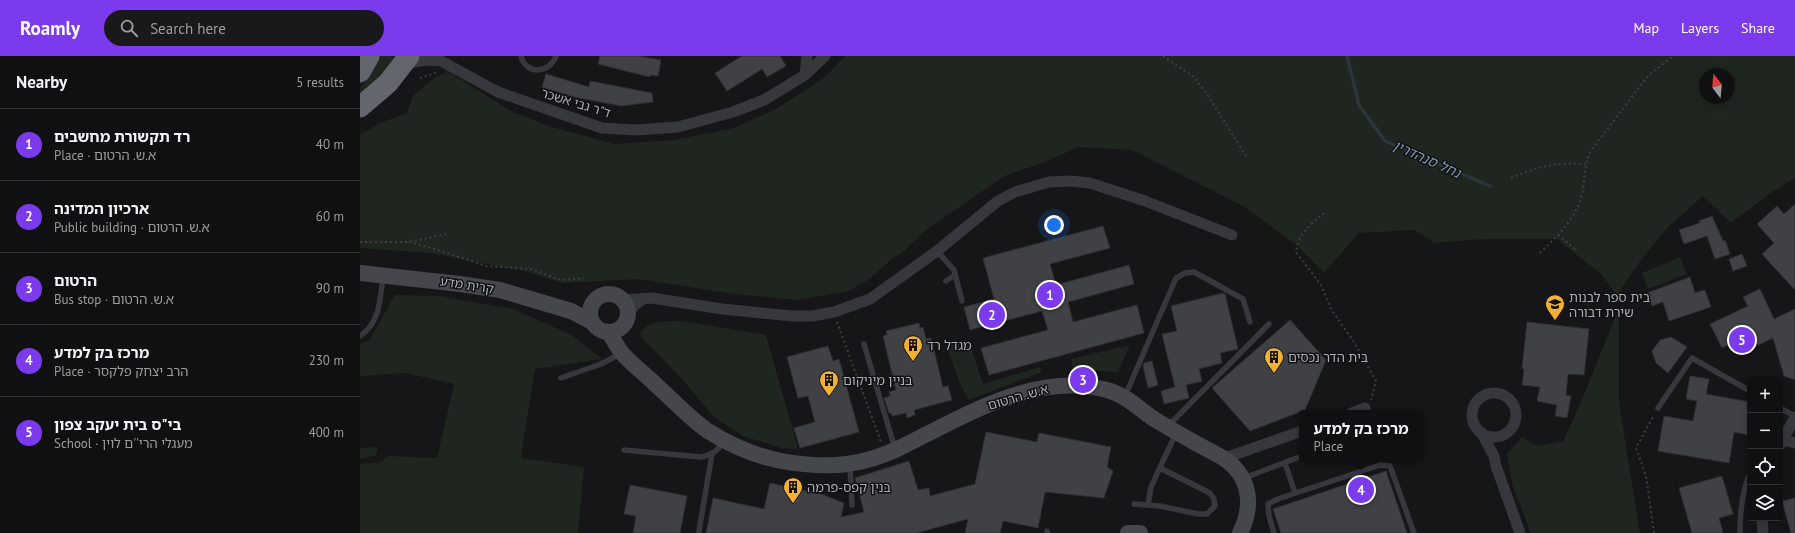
<!DOCTYPE html>
<meta charset="utf-8">
<style>
:root{--surface:#101012;--page:#19191b;--text:#f1f3f6;--muted:#9c9d9f;--line:#303032;--accent:#7c3aed}
body{margin:0;font-family:"PT Sans","Noto Sans Hebrew",sans-serif;background:var(--page);color:var(--text)}
.controls{position:absolute;right:12px;bottom:12px;display:grid;overflow:hidden;border-radius:4px;box-shadow:0 2px 10px #0003}
.controls button{width:36px;height:36px;display:grid;place-items:center;padding:0;border:0;border-bottom:1px solid var(--line);background:var(--surface);color:var(--text);font:20px sans-serif}
.compass{position:absolute;left:1339px;top:12px;width:36px;height:36px;border-radius:50%;background:var(--surface);box-shadow:0 2px 10px #0003;rotate:344deg}
.you{position:absolute;left:694px;top:169px;width:14px;height:14px;margin:-10px;border:3px solid #fff;border-radius:50%;background:#1a73e8;box-shadow:0 0 0 6px #1a73e833}
.badge{display:grid;place-items:center;width:26px;height:26px;border-radius:50%;background:var(--accent);color:#fff;font-size:13px;font-weight:700}
.pin{position:absolute;translate:-50% -50%;border:2px solid #fff;box-shadow:0 1px 4px #0006}
.popup{position:absolute;left:939px;top:354px;width:124px;height:52px;box-sizing:border-box;display:grid;place-content:center;border-radius:4px;background:var(--surface);filter:drop-shadow(0 1px 3px #0005);font-size:13px;white-space:nowrap;color:var(--muted)}
.popup b{font-size:15px;color:var(--text)}
.popup::after{content:'';position:absolute;left:50%;top:100%;margin-left:-8px;border:8px solid transparent;border-top-color:var(--surface)}
.list{margin:0;padding:0;list-style:none}
h2{display:flex;justify-content:space-between;align-items:center;height:52px;margin:0;padding:0 16px;font-size:17px}
h2 small{font-size:13px;font-weight:400;color:var(--muted)}
.list li{display:grid;grid-template-columns:26px 1fr auto;gap:12px;align-items:center;box-sizing:border-box;height:72px;padding:0 16px;border-top:1px solid var(--line)}
.list b{display:block;font-size:15px;white-space:nowrap}
.list p{margin:0;font-size:13px;white-space:nowrap;color:var(--muted)}
.list em{font-size:13px;font-style:normal;color:var(--muted)}
.icon{flex:none;width:22px;height:22px;fill:none;stroke:currentColor;stroke-width:2;stroke-linecap:round;stroke-linejoin:round}
.map{position:relative;flex:none;width:1435px;height:477px;overflow:hidden}
header{display:flex;align-items:center;gap:24px;box-sizing:border-box;height:56px;padding:0 20px;background:var(--accent);color:#fff}
header strong{font-size:19px}
nav{display:flex;gap:22px;margin-inline-start:auto;font-size:14px}
.search{width:280px;height:36px;background:var(--page);display:flex;align-items:center;gap:10px;box-sizing:border-box;padding:0 14px;border-radius:22px;color:var(--muted);font-size:15px}
main{display:flex}
aside{flex:1;background:var(--surface)}
.map>svg:first-child{display:block}
.green{fill:#1e261f;fill-rule:evenodd}
.lines{fill:none;stroke-linecap:round;stroke-linejoin:round}
.stream{stroke:#2c353c;stroke-width:3.5}
.building{fill:#404145;stroke:#303034}
.path{stroke:#3d3f44;stroke-width:2;stroke-dasharray:2 3;stroke-linecap:butt}
.lane{stroke:#37383d;stroke-width:5.5}
.street{stroke:#37383d;stroke-width:11}
.secondary{stroke:#45474d;stroke-width:16}
.highway{stroke:#63666e;stroke-width:21}
.labels{text-anchor:middle;dominant-baseline:central;stroke-width:3;stroke-linejoin:round;paint-order:stroke}
.street-label{font-size:13px;fill:#a8adb8;stroke:#111113}
.poi-label{font-size:13px;fill:#a8adb8;stroke:#111113;text-anchor:start}
.water-label{font-size:14px;font-style:italic;fill:#7f9bb3;stroke:#111113}
</style>
<header>
<strong>Roamly</strong>
<div class="search"><svg class="icon" aria-label="search" viewBox="0 0 24 24"><circle cx="10" cy="10" r="6"/><path d="M15 15l6 6"/></svg>Search here</div>
<nav><a>Map</a><a>Layers</a><a>Share</a></nav>
</header>
<main>
<aside>
<h2>Nearby<small>5 results</small></h2>
<ul class="list">
<li><span class="badge">1</span><div><b>רד תקשורת מחשבים</b><p>Place · א.ש. הרטום</p></div><em>40 m</em></li>
<li><span class="badge">2</span><div><b>ארכיון המדינה</b><p>Public building · א.ש. הרטום</p></div><em>60 m</em></li>
<li><span class="badge">3</span><div><b>הרטום</b><p>Bus stop · א.ש. הרטום</p></div><em>90 m</em></li>
<li><span class="badge">4</span><div><b>מרכז בק למדע</b><p>Place · הרב יצחק פלקסר</p></div><em>230 m</em></li>
<li><span class="badge">5</span><div><b>בי&quot;ס בית יעקב צפון</b><p>School · מעגלי הרי''ם לוין</p></div><em>400 m</em></li>
</ul>
</aside>
<div class="map">
<svg width="1435" height="477" viewBox="0 0 1435 477">
<rect width="100%" height="100%" fill="#161618"/>
<path class="green" d="M18,0H39L31,11L0,38V32L7,23Z
M485,0H1435V122L1409,138L1371,167L1343,140L1308,171L1281,204L1257,239L1241,218L1197,183H1122L1074,187L1055,174L999,177L964,217L938,190L883,150L772,94L719,91L682,107L647,119L630,130L566,174L544,195L532,203L508,224L489,235L437,244L367,237L279,223L203,227L168,216L71,197L0,192V79L20,67L47,57L53,40L72,24L87,15L153,56L188,70L254,88L314,84L374,72L416,53L464,22ZM1345,18H1369V42H1345Z
M1320,201L1327,218L1288,233L1282,217Z
M35,239L79,240L153,253L212,279L242,303L175,313L161,402L224,411L218,477H0V408L21,406L28,400L77,402L94,328L45,317L0,320V288L9,285Z
M1259,252V346L1280,477H1171L1153,431L1147,398L1162,381L1177,390L1203,385L1219,351Z
M322,265L406,279L438,393L421,392L383,380L354,361L322,323L282,282L280,277C291,263 305,265 322,265Z
M609,286L623,328L680,311L682,316L609,344L601,330L586,289Z
M770,289L758,316L713,314L711,303Z
M18,391L16,399L0,403V392Z"/>
<g class="lines">
<path class="stream" d="M987,0L999,49L1025,85L1130,130"/>
</g>
<path class="building" d="M240,0H278L301,4L298,20L290,19V21L238,8Z
M382,0H420L426,10L407,21L402,13L367,35L355,17Z
M186,18L229,31L230,25L292,37L293,46L261,50L214,41L182,31Z
M1435,148V234L1402,198L1414,187L1397,168L1417,150L1424,158Z
M1352,160L1363,185L1365,184L1370,198L1355,203L1347,180L1324,188L1319,174L1340,167L1339,165Z
M743,170L750,192L690,208L696,229L769,209L774,228L708,246L713,266L777,249L784,277L629,319L621,292L688,274L682,255L610,274L604,251L634,243L623,202Z
M1382,198L1387,210L1373,215L1369,203Z
M1330,221L1335,237L1345,234L1351,251L1309,265L1303,246L1292,250L1287,237Z
M1400,233L1414,263L1435,253V324L1424,320L1413,282L1377,299L1372,287L1362,292L1350,268L1388,250L1383,241Z
M863,237L865,238L878,293L860,297L862,307L839,313L842,325L826,329L829,342L804,348L801,335L815,331L802,278L817,275L811,250Z
M930,264L966,304L945,354L890,375L852,332Z
M1167,266L1229,273L1224,319L1208,318L1206,339L1211,340L1207,362L1195,360L1197,349L1177,345L1180,331L1162,329L1164,313H1162Z
M559,267L560,272L563,271L566,283L571,282L583,331L588,330L592,344L554,354L555,359L547,362L546,357L532,360L531,357H529L524,342L530,340L529,336L536,334L523,280L527,279L526,275Z
M1311,281L1327,291L1308,317L1296,307L1292,295L1300,284Z
M468,290L473,305L479,303L499,376L440,392L434,372L455,366L448,340L438,342L427,301Z
M792,305L798,329L788,332L783,310L784,307Z
M1330,320L1349,323L1346,338L1390,346L1389,379L1374,376L1369,407L1298,395L1304,360L1333,365L1337,345L1326,343Z
M626,376L677,386L679,377L751,391L747,411L753,415L744,442L685,436L678,472L643,465L640,477H605L608,463L556,477H346L353,442L404,453L410,427L461,438L484,447L481,461L504,456L495,422L549,405L558,434L569,432L570,440L615,428Z
M1026,415L1047,477H921L913,453Z
M1362,420L1373,458L1359,462L1363,477H1332L1319,432Z
M270,429L327,440L320,477H273L276,460L264,458Z
M1435,442V477H1431L1422,445Z"/>
<g class="lines">
<path class="path" d="M803,0L834,21L847,38L886,100
M60,22L78,16
M1151,122C1179,110 1195,106 1225,108
M964,157C951,168 938,178 936,196L961,229L971,253L994,286L1016,325L1011,344
M1198,179L1215,193
M0,186H49L86,178
M49,186L75,193L126,210L172,213L197,223L207,224L224,222
M1180,197C1197,180 1217,162 1222,138C1225,123 1224,110 1230,96L1288,20L1313,0
M477,266L521,386
M1294,477L1286,420L1276,392L1294,359"/>
<path class="lane" d="M161,0C166,20 190,17 196,0
M577,195L594,214L602,245
M586,225L595,219
M0,280C20,267 20,243 23,221
M504,288L535,393
M201,322L241,308L260,298
M765,340L816,222L825,217L834,216L883,243L890,266
M1298,352L1332,302L1390,335
M1420,352L1435,360
M808,370L909,268
M264,394L341,401C352,398 357,396 363,386
M925,407L935,437
M490,410L492,449
M884,422L942,400
M774,448L800,450L838,458H847L855,450L854,443L850,437L800,412
M788,449L791,431L816,377
M339,475L352,398
M687,475L688,477
M914,477L909,460L908,448L918,443L1020,409L1030,410L1054,477
M1380,477C1380,457 1382,435 1390,417"/>
<path class="street" d="M46,10L54,6L67,4L81,5L138,36L242,72L275,74L318,71L373,56L404,44L445,19L465,0
M445,19L447,0
M262,244L292,242L362,253L432,260H452L474,256L510,243L577,195L638,145L655,136L689,126L710,125L730,127L785,145L872,179
M268,256L276,248L282,244
M1112 359a22 22 0 1 1 44 0a22 22 0 1 1-44 0Z
M992,357L1005,352
M1121,376L1134,400L1136,410L1160,477
M1423,384L1435,387
M1420,389L1435,361
M865,402L942,375
M1402,462L1403,477"/>
<path class="secondary" d="M0,217L100,228L140,234L211,255L232,266
M230 257a19 19 0 1 1 38 0a19 19 0 1 1-38 0Z
M248,276C253,282 256,289 261,296C270,307 284,317 295,328C312,343 329,362 348,375C370,389 396,400 421,405C449,410 479,412 507,404C527,399 546,389 565,379C621,351 682,317 747,334C766,339 779,353 794,363C814,375 835,387 856,398C888,414 896,445 880,477
M768,477H780"/>
<path class="highway" d="M0,16L9,0
M0,51L28,27L49,0"/>
</g>
<defs>
<g id="school-pin" transform="scale(1)"><path d="M0 17L-7.5 6A9.5 9.5 0 1 1 7.5 6Z" fill="#f2b134" stroke="#111113"/><path d="M0-5L7-2L0 1L-7-2ZM-4 1L0 2.5L4 1V4Q0 6-4 4Z" fill="#111"/></g>
<g id="building-pin" transform="scale(1)"><path d="M0 17L-7.5 6A9.5 9.5 0 1 1 7.5 6Z" fill="#f2b134" stroke="#111113"/><path d="M-4-6H4V6H1V3H-1V6H-4ZM-2.5-4.3h1.7v1.8h-1.7ZM.8-4.3h1.7v1.8H.8ZM-2.5-1h1.7V.8h-1.7ZM.8-1h1.7V.8H.8Z" fill="#111"/></g>
</defs>
<g fill-rule="evenodd">
<use href="#school-pin" x="1195" y="248"/>
<use href="#building-pin" x="553" y="289"/>
<use href="#building-pin" x="914" y="301"/>
<use href="#building-pin" x="469" y="324"/>
<use href="#building-pin" x="433" y="431"/>
</g>
<g class="labels">
<g class="street-label">
<text transform="translate(216 47) rotate(17)">ד"ר גבי אשכר</text>
<text transform="translate(107 229) rotate(9)">קרית מדע</text>
<text transform="translate(658 341) rotate(-16)">א.ש. הרטום</text>
</g>
<g class="poi-label">
<text x="1209" y="241">בית ספר לבנות<tspan x="1209" dy="15">שירת דבורה</tspan></text>
<text x="567" y="289">מגדל רד</text>
<text x="928" y="301">בית הדר נכסים</text>
<text x="483" y="324">בניין מיניקום</text>
<text x="447" y="431">בנין קפס-פרמה</text>
</g>
<g class="water-label">
<text transform="translate(1067 103) rotate(24)">נחל סנהדרין</text>
</g>
</g>
</svg>
<div class="controls">
<button>+</button>
<button>−</button>
<button><svg class="icon" aria-label="locate" viewBox="0 0 24 24"><circle cx="12" cy="12" r="6"/><path d="M12 2v4M12 18v4M2 12h4M18 12h4"/></svg></button>
<button><svg class="icon" aria-label="layers" viewBox="0 0 24 24"><path d="M12 4l9 5-9 5-9-5zM3 14l9 5 9-5"/></svg></button>
</div>
<svg class="compass" viewBox="-18 -18 36 36"><path d="M0-13l5 13h-10z" fill="#e53935"/><path d="M0 13l5-13h-10z" fill="#9c9d9f"/></svg>
<div class="you"></div>
<div class="pin badge" style="left:690px;top:239px">1</div>
<div class="pin badge" style="left:632px;top:259px">2</div>
<div class="pin badge" style="left:723px;top:324px">3</div>
<div class="pin badge" style="left:1001px;top:434px">4</div>
<div class="popup"><b>מרכז בק למדע</b>Place</div>
<div class="pin badge" style="left:1382px;top:284px">5</div>
</div>
</main>
